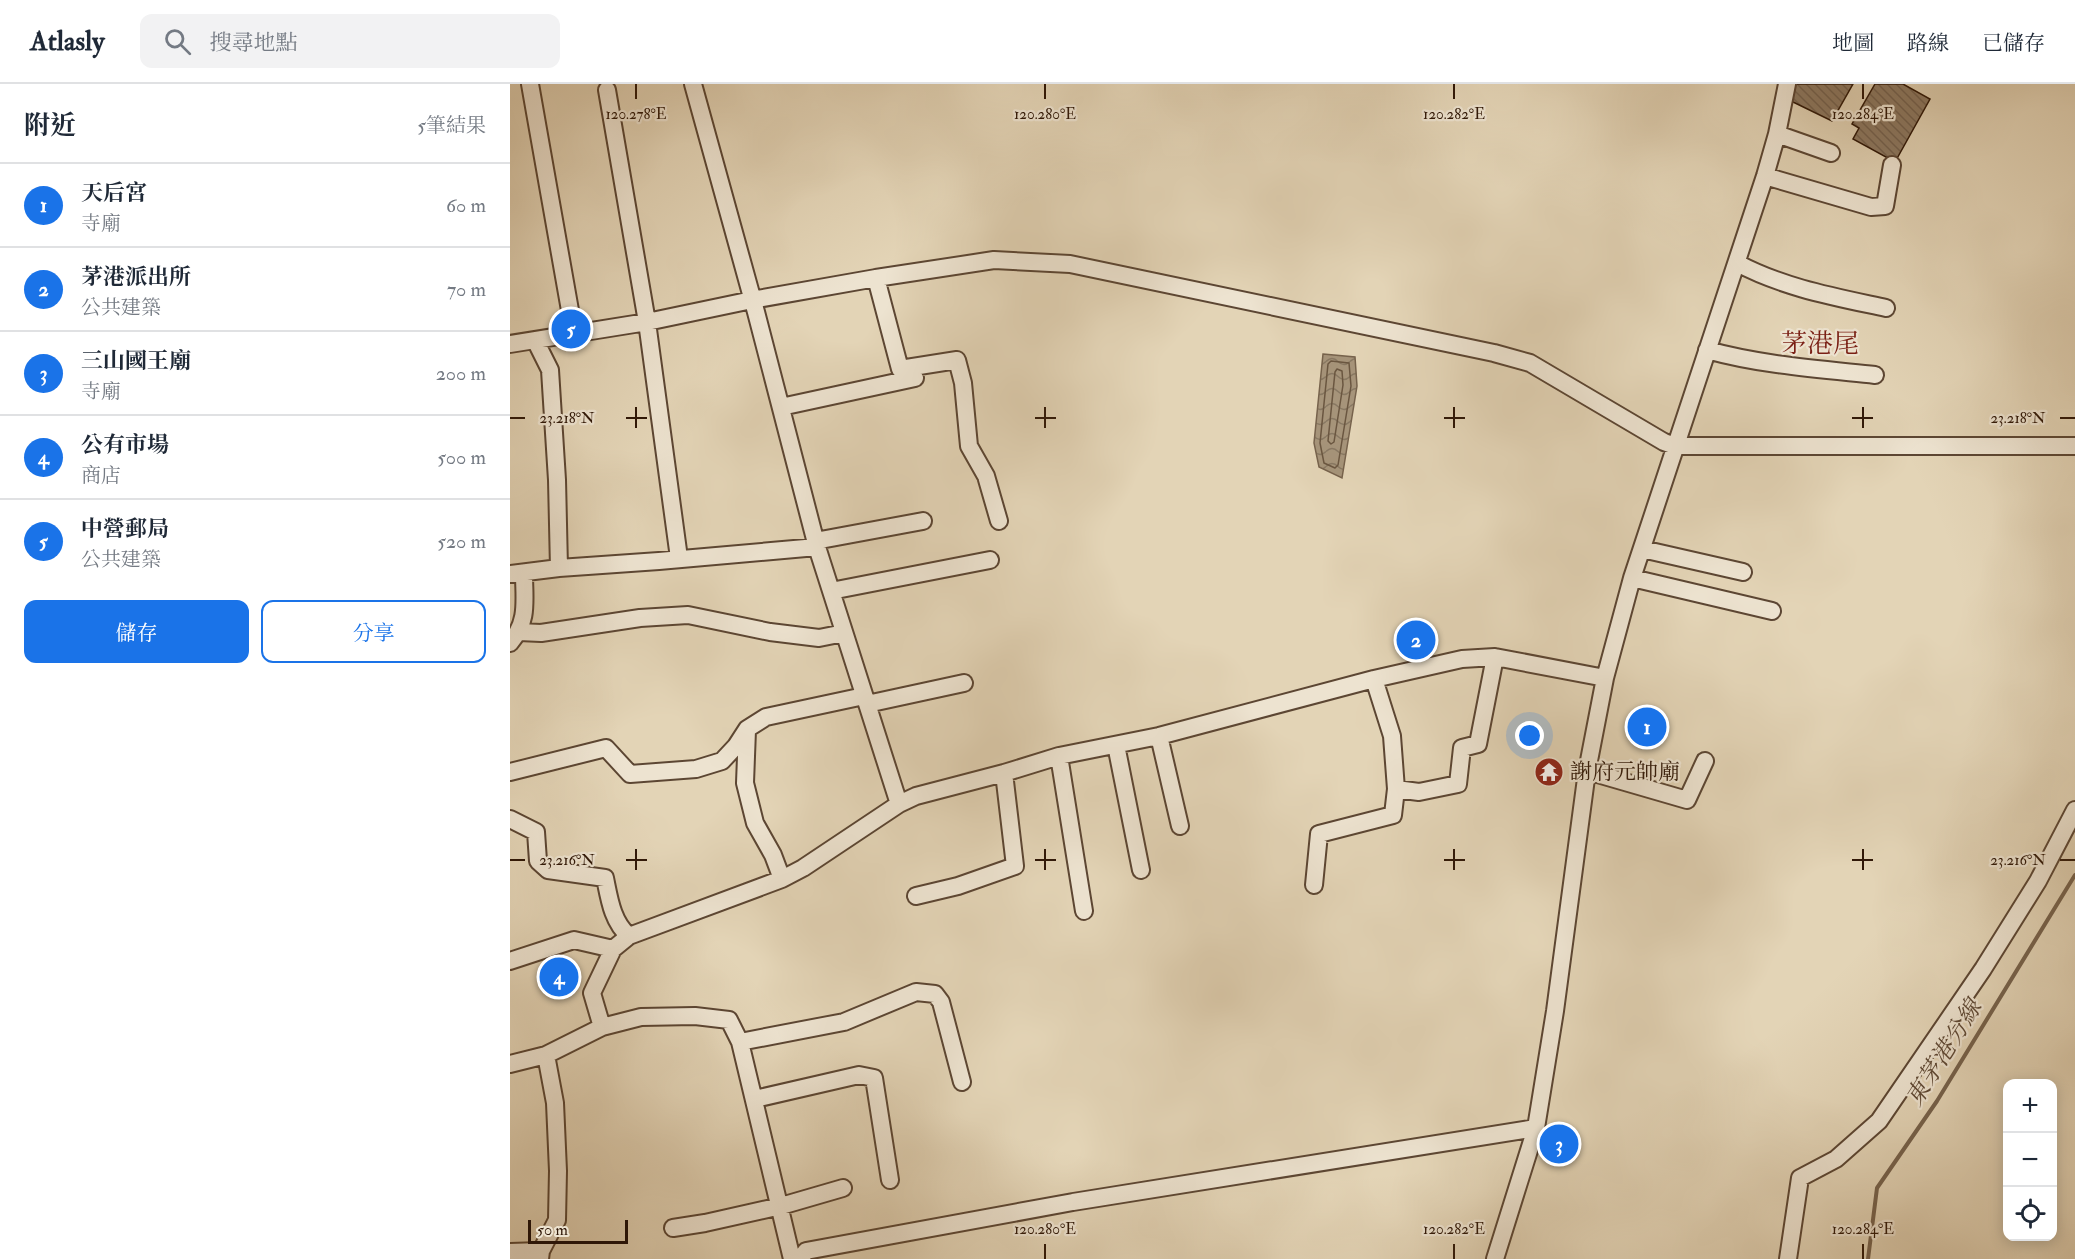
<!DOCTYPE html>
<html lang="zh-TW">
<meta charset="utf-8">
<style>
:root{--surface:#fff;--page:#f2f2f3;--text:#1f2937;--muted:#747a83;--line:#e0e1e3;--accent:#1a73e8}
body{margin:0;font-family:"IM FELL Double Pica","Noto Serif TC",serif;background:var(--page);color:var(--text)}
.controls{position:absolute;right:18px;bottom:18px;display:grid;overflow:hidden;border-radius:12px;box-shadow:0 3px 15px #0003}
.controls button{width:54px;height:54px;display:grid;place-items:center;padding:0;border:0;border-bottom:2px solid var(--line);background:var(--surface);color:var(--text);font:30px sans-serif}
.scale{position:absolute;left:18px;bottom:15px;width:100px;box-sizing:border-box;padding-left:6px;border:3px solid #2f1707;border-top:0;font-size:16px;line-height:21px;white-space:nowrap;color:#2f1707;-webkit-text-stroke:4px #ede3d0;paint-order:stroke}
.you{position:absolute;left:1020px;top:652px;width:21px;height:21px;margin:-15px;border:4px solid #fff;border-radius:50%;background:#1a73e8;box-shadow:0 0 0 9px #1a73e833}
.badge{display:grid;place-items:center;width:39px;height:39px;border-radius:50%;background:var(--accent);color:#fff;font-size:20px;font-weight:700}
.pin{position:absolute;translate:-50% -50%;border:3px solid #fff;box-shadow:0 2px 6px #0006}
.list{margin:0;padding:0;list-style:none}
h2{display:flex;justify-content:space-between;align-items:center;height:78px;margin:0;padding:0 24px;font-size:26px}
h2 small{font-size:20px;font-weight:400;color:var(--muted)}
.list li{display:grid;grid-template-columns:39px 1fr auto;gap:18px;align-items:center;box-sizing:border-box;height:84px;padding:0 24px;border-top:2px solid var(--line)}
.list b{display:block;font-size:22px;white-space:nowrap}
.list p{margin:0;font-size:20px;white-space:nowrap;color:var(--muted)}
.list em{font-size:20px;font-style:normal;color:var(--muted)}
.actions{display:flex;gap:12px;padding:18px 24px}
.actions a{flex:1;padding:14px 0;border:2px solid var(--accent);border-radius:12px;text-align:center;font-size:21px;color:var(--accent)}
.actions .main{background:var(--accent);color:#fff}
.icon{flex:none;width:33px;height:33px;fill:none;stroke:currentColor;stroke-width:2;stroke-linecap:round;stroke-linejoin:round}
.map{position:relative;flex:none;width:1565px;height:1175px;overflow:hidden}
header{display:flex;align-items:center;gap:36px;box-sizing:border-box;height:84px;padding:0 30px;background:var(--surface);border-bottom:2px solid var(--line)}
header strong{font-size:28px}
nav{display:flex;gap:33px;margin-inline-start:auto;font-size:21px}
.search{width:420px;height:54px;background:var(--page);display:flex;align-items:center;gap:15px;box-sizing:border-box;padding:0 21px;border-radius:12px;color:var(--muted);font-size:22px}
main{display:flex}
aside{flex:1;background:var(--surface)}
.map>svg:first-child{display:block}
.water{fill:url(#water-waves);stroke:#76624c;stroke-width:1.5}
.lines{fill:none;stroke-linecap:round;stroke-linejoin:round}
.shore{stroke:#6a5640;stroke-width:1.5}
.stream{stroke:#76624c;stroke-width:4}
.building{fill:url(#building-back-hatch);stroke:#2f1707;stroke-width:1.5}
.minor-casing{stroke:#5c4633;stroke-width:20}
.minor{stroke:#ede3d0;stroke-width:16}
.ticks{fill:none;stroke:#2f1707;stroke-width:2}
.labels{text-anchor:middle;dominant-baseline:central;stroke-width:4.5;stroke-linejoin:round;paint-order:stroke}
.poi-label{font-size:22px;fill:#2f1707;stroke:#ede3d0;text-anchor:start}
.water-label{font-size:24px;font-style:italic;fill:#5f4935;stroke:#ede3d0}
.quarter-label{font-size:26px;fill:#7a1f14;stroke:#ede3d0}
.ticks-label{font-size:15px;text-anchor:middle;fill:#2f1707;stroke:#ede3d0;stroke-width:4.5;stroke-linejoin:round;paint-order:stroke}
</style>
<header>
<strong>Atlasly</strong>
<div class="search"><svg class="icon" aria-label="search" viewBox="0 0 24 24"><circle cx="10" cy="10" r="6"/><path d="M15 15l6 6"/></svg>搜尋地點</div>
<nav><a>地圖</a><a>路線</a><a>已儲存</a></nav>
</header>
<main>
<aside>
<h2>附近<small>5筆結果</small></h2>
<ul class="list">
<li><span class="badge">1</span><div><b>天后宮</b><p>寺廟</p></div><em>60 m</em></li>
<li><span class="badge">2</span><div><b>茅港派出所</b><p>公共建築</p></div><em>70 m</em></li>
<li><span class="badge">3</span><div><b>三山國王廟</b><p>寺廟</p></div><em>200 m</em></li>
<li><span class="badge">4</span><div><b>公有市場</b><p>商店</p></div><em>500 m</em></li>
<li><span class="badge">5</span><div><b>中營郵局</b><p>公共建築</p></div><em>520 m</em></li>
</ul>
<div class="actions"><a class="main">儲存</a><a>分享</a></div>
</aside>
<div class="map">
<svg width="1565" height="1175" viewBox="0 0 1565 1175">
<defs>
<pattern id="water-waves" width="16" height="10" patternUnits="userSpaceOnUse" patternTransform="scale(1.5)"><rect width="16" height="10" fill="#a6947a"/><path d="M0 5q4-4 8 0t8 0" fill="none" stroke="#887862"/></pattern>
<pattern id="building-back-hatch" width="6" height="6" patternUnits="userSpaceOnUse" patternTransform="scale(1.5)"><rect width="6" height="6" fill="#8d7962"/><path d="M-1 5l2 2M0 0l6 6M5-1l2 2" fill="none" stroke="#74624f"/></pattern>
</defs>
<rect width="100%" height="100%" fill="#e3d4b6"/>
<filter id="stains"><feTurbulence type="fractalNoise" baseFrequency=".00333" numOctaves="4"/><feColorMatrix values="0 0 0 0 .2 0 0 0 0 .09 0 0 0 0 .02 0 0 0 .5 -.17"/></filter>
<radialGradient id="worn" r=".72"><stop offset=".6" stop-color="#630" stop-opacity="0"/><stop offset="1" stop-color="#630" stop-opacity=".3"/></radialGradient>
<path class="water" d="M813,270L845,273L847,302L832,394L809,383L804,359Z"/>
<g class="lines">
<path class="shore" d="M821,277L839,279L841,302L828,381L825,384L814,379L810,359L818,280Z
M827,285L832,287L833,301L824,358L821,360L818,357L825,288Z"/>
<path class="stream" d="M1358,1175L1367,1104L1427,1017L1565,791"/>
</g>
<path class="building" d="M1284,0H1343L1322,37L1281,17Z
M1365,0H1393L1420,15L1385,78L1343,55L1349,44L1342,40Z"/>
<g class="lines">
<g class="minor-casing">
<path id="minor" d="M20,0L64,249
M183,0L246,228L307,463L389,720
M97,6L137,238L169,474
M1267,50L1321,69
M1255,92L1361,123L1375,122L1382,81
M1227,179C1274,204 1325,213 1376,224
M366,194L390,285L447,276L453,299L459,362L476,392L489,437
M25,256L40,286L47,396L49,484
M0,260L137,238L242,216L366,194L484,176L560,180L984,269L1020,279L1154,358L1165,362H1565
M1197,266C1251,281 1308,285 1365,291
M271,323L405,294
M305,457L413,437
M1132,465L1233,488
M0,490L49,484L149,477L307,463
M1122,494L1262,527
M321,507L480,476
M9,548L31,549L130,534L178,531L260,548L309,554L334,549
M0,559C19,537 14,516 14,489
M357,620L454,599
M237,646L235,699L245,739L263,771L272,795
M649,652L670,742
M606,661L631,786
M549,672L574,827
M1077,687L1177,716L1195,677
M0,688L96,664L120,690L186,685L212,677L226,662L237,645L256,633L354,612
M886,705L909,708L948,700L952,664L968,660L985,573
M0,735L26,748L28,777L38,786L95,794C99,813 102,838 119,852
M804,801L809,750L883,731L886,705L882,652L864,595
M406,812L448,802L505,782L494,689
M0,877L64,856L103,865L119,852L272,795L293,784L389,720L406,712L494,689L549,672L649,652L864,595L952,575L985,573L1095,594
M92,943L131,933L185,932L219,936L230,958L282,1175
M230,958L334,938L406,908L425,910L431,918L452,998
M0,980L36,971L92,943L82,909L103,865
M245,1015L349,991L364,994L380,1096
M163,1144L195,1139L271,1122L333,1104
M0,1168L31,1167
M30,1175L31,1167L47,1136L48,1087L45,1019L36,971
M290,1175L296,1167L563,1118L1026,1044
M985,1175L1026,1044L1045,927L1077,687L1095,594L1122,494L1255,92L1267,50L1277,0
M1278,1175L1290,1094L1326,1075L1369,1037L1473,885L1528,797L1565,726"/>
</g>
<use href="#minor" class="minor"/>
</g>
<path class="ticks" d="M126,0V15M535,0V15M944,0V15M1353,0V15M126,323V344M535,323V344M944,323V344M1353,323V344M0,334H15M116,334H137M525,334H546M934,334H955M1342,334H1363M1550,334H1565M126,765V786M535,765V786M944,765V786M1353,765V786M0,776H15M116,776H137M525,776H546M934,776H955M1342,776H1363M1550,776H1565M535,1160V1175M944,1160V1175M1353,1160V1175"/>
<defs>
<g id="temple-disc" transform="scale(1.5)"><circle r="9.5" fill="#8f2418" stroke="#ede3d0"/><path d="M0-6L5-2H3V0L6.5 2.5H4V6H1.5V3h-3V6H-4V2.5H-6.5L-3 0V-2H-5Z" fill="#fff"/></g>
</defs>
<g fill-rule="evenodd">
<use href="#temple-disc" x="1039" y="688"/>
</g>
<g class="labels">
<g class="poi-label">
<text x="1060" y="688">謝府元帥廟</text>
</g>
<g class="water-label">
<text transform="translate(1434 969) rotate(-58)">東茅港分線</text>
</g>
<g class="quarter-label">
<text x="1310" y="260">茅港尾</text>
</g>
</g>
<g class="ticks-label">
<text x="126" y="35">120.278°E</text>
<text x="535" y="35">120.280°E</text>
<text x="944" y="35">120.282°E</text>
<text x="1353" y="35">120.284°E</text>
<text x="57" y="339">23.218°N</text>
<text x="1508" y="339">23.218°N</text>
<text x="57" y="781">23.216°N</text>
<text x="1508" y="781">23.216°N</text>
<text x="535" y="1150">120.280°E</text>
<text x="944" y="1150">120.282°E</text>
<text x="1353" y="1150">120.284°E</text>
</g>
<rect width="100%" height="100%" filter="url(#stains)"/>
<rect width="100%" height="100%" fill="url(#worn)"/>
</svg>
<div class="controls">
<button>+</button>
<button>−</button>
<button><svg class="icon" aria-label="locate" viewBox="0 0 24 24"><circle cx="12" cy="12" r="6"/><path d="M12 2v4M12 18v4M2 12h4M18 12h4"/></svg></button>
</div>
<div class="scale">50 m</div>
<div class="you"></div>
<div class="pin badge" style="left:1137px;top:643px">1</div>
<div class="pin badge" style="left:906px;top:556px">2</div>
<div class="pin badge" style="left:1049px;top:1060px">3</div>
<div class="pin badge" style="left:49px;top:893px">4</div>
<div class="pin badge" style="left:61px;top:245px">5</div>
</div>
</main>
